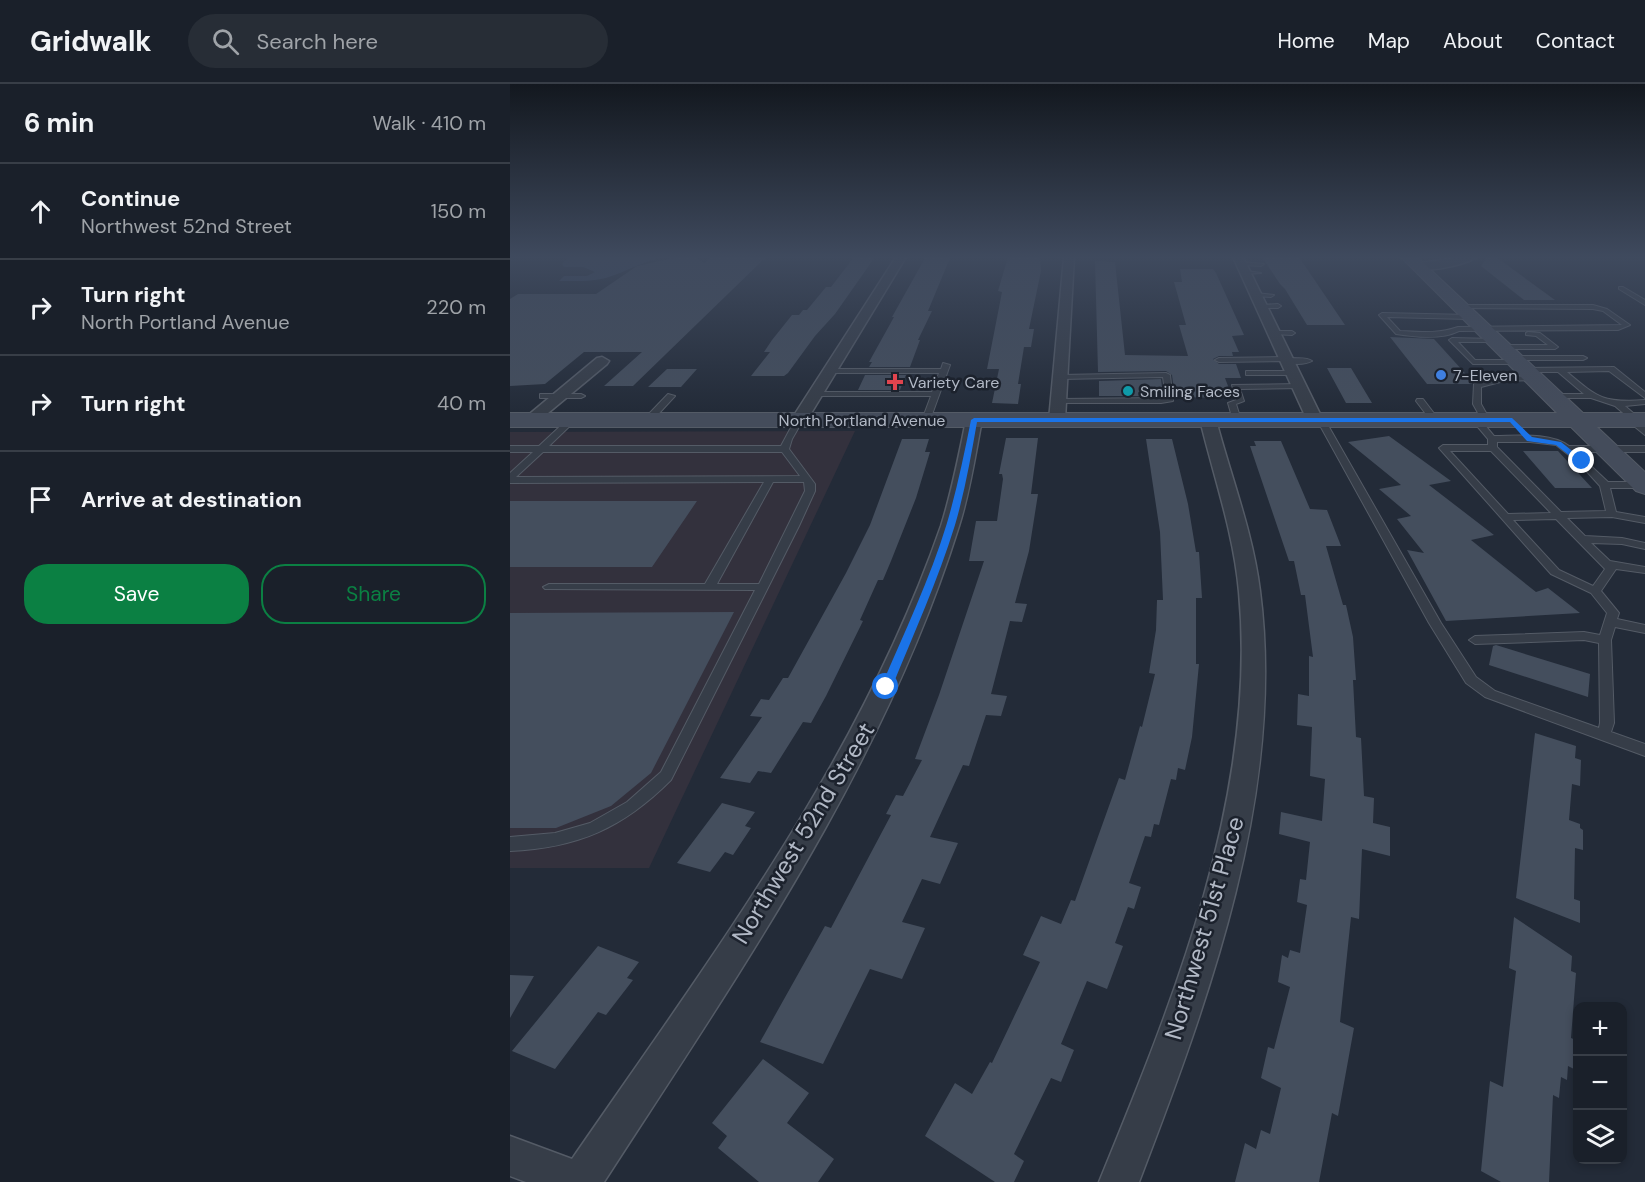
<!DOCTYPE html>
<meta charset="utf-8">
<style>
:root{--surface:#1a202a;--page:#272d36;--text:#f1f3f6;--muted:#9fa3a8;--line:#383e47;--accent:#0b8043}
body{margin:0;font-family:"DM Sans",sans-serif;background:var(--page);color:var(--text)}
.controls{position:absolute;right:18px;bottom:18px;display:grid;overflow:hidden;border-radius:12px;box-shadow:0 3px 9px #0003}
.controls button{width:54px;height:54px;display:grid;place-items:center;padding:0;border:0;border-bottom:2px solid var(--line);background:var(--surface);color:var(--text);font:30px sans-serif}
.stop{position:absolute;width:18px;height:18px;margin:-14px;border:4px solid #1a73e8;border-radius:50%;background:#fff}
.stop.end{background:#1a73e8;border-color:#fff;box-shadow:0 2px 6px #0008}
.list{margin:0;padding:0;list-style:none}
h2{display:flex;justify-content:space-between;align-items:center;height:78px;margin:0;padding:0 24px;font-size:26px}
h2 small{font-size:20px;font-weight:400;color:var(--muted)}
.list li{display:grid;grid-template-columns:39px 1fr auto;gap:18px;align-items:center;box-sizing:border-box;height:96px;padding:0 24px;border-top:2px solid var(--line)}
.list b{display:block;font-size:22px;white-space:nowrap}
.list p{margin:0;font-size:20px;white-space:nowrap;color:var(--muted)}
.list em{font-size:20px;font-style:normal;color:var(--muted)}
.actions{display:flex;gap:12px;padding:18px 24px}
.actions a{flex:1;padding:14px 0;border:2px solid var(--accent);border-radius:24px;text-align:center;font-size:21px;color:var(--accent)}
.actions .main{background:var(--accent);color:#fff}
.icon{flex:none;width:33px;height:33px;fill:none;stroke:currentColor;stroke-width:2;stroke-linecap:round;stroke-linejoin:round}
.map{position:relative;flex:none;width:1135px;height:1098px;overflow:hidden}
header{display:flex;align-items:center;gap:36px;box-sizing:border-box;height:84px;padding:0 30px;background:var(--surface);border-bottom:2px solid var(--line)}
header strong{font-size:28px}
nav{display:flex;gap:33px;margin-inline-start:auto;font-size:21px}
.search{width:420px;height:54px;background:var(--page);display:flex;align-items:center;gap:15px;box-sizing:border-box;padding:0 21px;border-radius:33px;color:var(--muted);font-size:22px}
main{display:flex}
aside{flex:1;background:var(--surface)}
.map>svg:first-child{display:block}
.medical{fill:#33313d}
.water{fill:#394861}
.building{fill:#444e5d}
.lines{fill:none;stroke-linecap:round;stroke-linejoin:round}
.service-casing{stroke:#545b66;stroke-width:2}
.minor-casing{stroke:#545b66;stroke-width:3}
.secondary-casing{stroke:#545b66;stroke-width:2}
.service{fill:#363d48;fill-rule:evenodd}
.minor{fill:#363d48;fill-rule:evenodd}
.secondary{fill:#444c5b;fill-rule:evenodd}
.route{fill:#1a73e8}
.shop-dot{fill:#3f7fe0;stroke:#1c222d;stroke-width:2}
.health-dot{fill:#e0444e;stroke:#1c222d;stroke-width:2}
.culture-dot{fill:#0f9aa8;stroke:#1c222d;stroke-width:2}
.labels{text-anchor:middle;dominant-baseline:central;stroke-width:5;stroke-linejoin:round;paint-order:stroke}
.far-poi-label{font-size:16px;fill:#b1b8c5;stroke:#1c222d;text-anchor:start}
.far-street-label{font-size:16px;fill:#b1b8c5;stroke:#1c222d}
.near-street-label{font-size:24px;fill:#b1b8c5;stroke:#1c222d}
</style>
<header>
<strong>Gridwalk</strong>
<div class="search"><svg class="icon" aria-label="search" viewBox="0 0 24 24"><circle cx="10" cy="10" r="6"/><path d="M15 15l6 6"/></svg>Search here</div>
<nav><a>Home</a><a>Map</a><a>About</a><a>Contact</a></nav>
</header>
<main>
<aside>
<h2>6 min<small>Walk · 410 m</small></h2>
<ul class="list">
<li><svg class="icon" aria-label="ahead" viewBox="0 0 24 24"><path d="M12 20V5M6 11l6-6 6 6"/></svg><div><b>Continue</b><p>Northwest 52nd Street</p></div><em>150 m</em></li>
<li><svg class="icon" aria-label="right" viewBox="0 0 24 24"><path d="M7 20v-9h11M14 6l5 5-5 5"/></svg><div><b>Turn right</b><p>North Portland Avenue</p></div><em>220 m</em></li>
<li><svg class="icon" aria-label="right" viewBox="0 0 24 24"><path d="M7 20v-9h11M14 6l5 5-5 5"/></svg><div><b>Turn right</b></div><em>40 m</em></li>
<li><svg class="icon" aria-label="arrive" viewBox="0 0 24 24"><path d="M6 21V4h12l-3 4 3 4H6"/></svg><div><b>Arrive at destination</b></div></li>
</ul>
<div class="actions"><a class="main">Save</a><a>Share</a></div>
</aside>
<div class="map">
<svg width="1135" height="1098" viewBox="0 0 1135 1098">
<rect width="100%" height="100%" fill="#232b38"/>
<path class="medical" d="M345,347L139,784H0V348Z"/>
<path class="water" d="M59,173H153C132,178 115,188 96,194C81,198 64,197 49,197L54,192H77L85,188L73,183H54L52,180Z"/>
<path class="building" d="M168,173H185L194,179L201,173H256L123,302H94L132,268H74L35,300L0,302V215L8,210H86L127,182Z
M344,173H365L325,230L305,252L278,289L274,292H241L260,268H254L262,256L282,231H289L293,226H297L316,203H321Z
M498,173H530L531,187L519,245H524L521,263H514L508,300H511L508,320L482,319L489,285H477L492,208L488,207Z
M752,173H789L835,241H797L775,205L770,200Z
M977,173H986L1045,216H1014L971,182Z
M415,174H440L418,227H422L408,256H410L400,283H359L362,278H359L384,233H382Z
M585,177L605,178L615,271L678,272L669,241H676L664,198H672L670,185H703L706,189L734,251L722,252L729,268H722L723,272H709L703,275L709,280H726L731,294H715L721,310H715L717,314L665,313L662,291L656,287L588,288Z
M880,253L924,255L963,298L962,300H917Z
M817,284H841L862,319H836Z
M157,285H187L171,303H138Z
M355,291H396L390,306H348Z
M651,295L653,312H589V297Z
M879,352L941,397L919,401L984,451L961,456L1026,508L1038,504L1070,529L936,537L897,466L914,469L887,435L901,432L869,405L891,401L838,358Z
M496,354H528L521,410H528L519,467L505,519L517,520L512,538L500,537L481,610L497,612L491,632L476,631L459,682L453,681L420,753L448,759L430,800L412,795L392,838L415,844L392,895L360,885L313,980L250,958L315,842L321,844L329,829L381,731L376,730L386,711L393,712L412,676L405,675L429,611L474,477H459L466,437H487L493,395L492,390H489Z
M392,355H419L415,368H420L406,414L381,477L373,496H368L350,536L353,537L316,612L301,639L293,638L261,689L248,687L240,699L210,694L252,633L240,632L251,615L259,616L273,594H278L336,489L360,441Z
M636,355H662L678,420L686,468H689L692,514H686V580H689L682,653L675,686L668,684L666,696L661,695L649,741L644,740L641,753L635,752L619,799L631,803L624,825L618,823L605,859L613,862L597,905L577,897L551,960L564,966L551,998L541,994L504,1070L514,1077L504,1098H485L415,1052L445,999L462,1010L480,978L482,979L530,878L513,871L531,832L551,840L561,816L565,817L609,694L615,696L630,642L632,643L645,590L639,589L646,546L647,516H653L650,448Z
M744,357H771L800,425L817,426L831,462H816L833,521H836L843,553L846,596H843L846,653L851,654L854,712L864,714L863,739L880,743V772L852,765L849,835L841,833L830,938L844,944L828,1032L822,1029L809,1098H725L735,1059L746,1065L751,1046L760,1050L771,1004L751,994L758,963L764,965L780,903L768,898L772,871L778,874L780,866L790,869L797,821L787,818L790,795L796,796L800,758L769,750L771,728L812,737L815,695L800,692L802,643L787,641L788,610L799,612V572L803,573L795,511H791L784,477H779L740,362H746Z
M1013,367H1048L1082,404H1045Z
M0,417H187L142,483H0Z
M224,528L141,689L101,722L46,744H0V529Z
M986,561L1080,590L1078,613L979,581L983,562Z
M1025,649L1066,662L1065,674L1071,676L1070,702L1062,700L1059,736L1070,740V744L1073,746V766L1065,764L1064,815L1070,817V839L1006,814Z
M212,719L245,728L235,742L241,744L223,771L215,768L200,788L167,779Z
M1004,833L1062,872L1061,887L1066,889L1061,954L1068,957V987L1058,982L1057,996L1051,993L1049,1014L1043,1011L1039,1098H991L971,1087L980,997L993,1003L1006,887L999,884Z
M88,862L129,878L117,894L123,896L96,931L88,928L45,985L2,967Z
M0,891L24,892L0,934Z
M253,975L299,1009L277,1039L324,1075L308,1098H249L208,1064L217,1052L202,1039Z"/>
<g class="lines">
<g class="service-casing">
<path id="service" d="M732,178L754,180L751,182L730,181Z
M736,187L751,189L734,190Z
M1109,203H1113L1135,216V221L1109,205Z
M746,209L764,211L761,213L744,212Z
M752,221L768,220L771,222L768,224H750V222Z
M949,221H1083L1097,225L1120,241L1108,246L949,247C931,256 905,253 886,250L869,231L872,229L959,231L962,233L959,235L877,233L890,247C910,248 929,250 948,243L1112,241L1093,227L1083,225L947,224L946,223Z
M764,247H782L785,249L782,251L762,250L761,249Z
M1018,248L1030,249L1048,263L1045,265H990L987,263L990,261H1038L1026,252L1016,251V249Z
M942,254L985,255L986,256L983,258H948L965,276H1001L998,274L1002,272H1073L1077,274L1073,276H1007L1010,278L1006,280H963L939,256Z
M777,273C784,276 795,272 802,277C795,281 780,281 774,277L709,278L705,276L709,274Z
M433,279L440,281L420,336L416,338L412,336L421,312H305L301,310L305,308H422L429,289H320L316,287L320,285H431Z
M1104,283L1135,308V314L1099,287L1057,288C1088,314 1093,319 1135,316V320L1115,322L1129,334V338L1135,343V351L1119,338V334L1105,322L1081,314H1038V310H1074L1048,288H1014L1010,286L1014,284Z
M736,287H783L787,289L783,291H736Z
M656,289L660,291L663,317L651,319H549L545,317L549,315L656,314L653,293L551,295L547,293L551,291Z
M1023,292L1027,294L1026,296L994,297L971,303V320L980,336L973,338L963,320L964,300L994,293Z
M789,300L793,302L792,304L730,305L734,317L726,320L731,336L727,338L723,336L718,319L726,316L722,301Z
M30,310H71L75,312L71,314H30Z
M158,310L165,312L141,338H135V334Z
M907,315H913L929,336L928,338H922L906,317Z
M59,334L66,336L39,362H271L286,334H292L293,336L282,355L279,365L305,400V407L289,442L161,696C113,744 68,764 0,767V753L45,749L80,739L117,718L151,688L245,506L35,505L33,503L39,500H195L254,398L0,399V389L23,368H0V362H29ZM33,368H272L290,392L6,393ZM263,398H294L295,407L249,500H207Z
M808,334L815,336L931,539L966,593L985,607L1089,644L1090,639L1089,559L1074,556L965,560L959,556L965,552L1074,548L1090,551L1097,529L1081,509L1041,490L929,364L933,361H978V355L962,336L966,334H969L984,352C1007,352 1040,348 1059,362H1135V368H1066L1098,398H1135L1134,404H1100L1106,428L1135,433V439L1102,433L1057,434L1075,452L1112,454L1135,459V465L1112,460L1081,459L1100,477L1135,483V489L1106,485L1091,507L1109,529L1107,535L1135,541V549L1105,543L1101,556L1104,639L1101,648L1135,660V672L975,613L956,599L919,539L807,336ZM987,358H1020L1046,361L1069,379L1090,402L1096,427L1051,428L987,363ZM940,367H981L1041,429L998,430ZM1046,435L1095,485L1083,502L1049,486L1003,436Z"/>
</g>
<g class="minor-casing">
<path id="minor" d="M386,173H396L297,336L289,341L284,339L281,336Z
M554,173H564L555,336L547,341L539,336Z
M723,173H733L813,336L810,339L805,341L797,336Z
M949,173H967C954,181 913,191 901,182C908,177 937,177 949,173Z
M92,273L99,277L97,280L26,339H16L13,336L16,333L87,274Z
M464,331L472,336C465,372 460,408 449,442C374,682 229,889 94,1098H16L0,1092V1052L62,1075C201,873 350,676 431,442C442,407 449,371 456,336Z
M698,331L706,336C721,393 743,449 750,507C776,707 699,915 629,1098H589C664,915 748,710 729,508C724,450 704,393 690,336Z"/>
</g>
<g class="secondary-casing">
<path id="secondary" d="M891,173H907L1073,329H1135V343H1087L1135,388V410L1126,407L1061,343H0V329H1047Z"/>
</g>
<use href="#service" class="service"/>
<use href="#minor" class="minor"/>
<use href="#secondary" class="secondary"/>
</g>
<linearGradient id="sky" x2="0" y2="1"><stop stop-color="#13181f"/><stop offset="0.53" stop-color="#3f4a5e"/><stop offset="1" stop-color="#3f4a5e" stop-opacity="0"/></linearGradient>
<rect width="1135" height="327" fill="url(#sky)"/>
<path class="route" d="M464,334H1002L1022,353L1051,358L1075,377L1069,379L1046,361L1017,357L1000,338H467C461,372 455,407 445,441C428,496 404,549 382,603L380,606H373L371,603C394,549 420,495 437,439C447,405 454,371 461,336Z"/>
<circle class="shop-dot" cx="931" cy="291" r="6"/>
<path class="health-dot" d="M382 289h6v6h6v6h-6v6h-6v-6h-6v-6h6z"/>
<circle class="culture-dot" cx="618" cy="307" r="6"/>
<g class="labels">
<g class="far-poi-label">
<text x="943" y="291">7-Eleven</text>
<text x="398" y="298">Variety Care</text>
<text x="630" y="307">Smiling Faces</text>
</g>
<g class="far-street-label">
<text x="352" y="336">North Portland Avenue</text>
</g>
<g class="near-street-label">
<text transform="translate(293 749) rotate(-59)">Northwest 52nd Street</text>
<text transform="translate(694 844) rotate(-74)">Northwest 51st Place</text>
</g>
</g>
</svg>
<div class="controls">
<button>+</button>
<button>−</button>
<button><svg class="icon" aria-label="layers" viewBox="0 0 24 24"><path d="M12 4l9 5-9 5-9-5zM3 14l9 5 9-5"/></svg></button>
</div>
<div class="stop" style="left:376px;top:603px"></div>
<div class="stop end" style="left:1072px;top:377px"></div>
</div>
</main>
